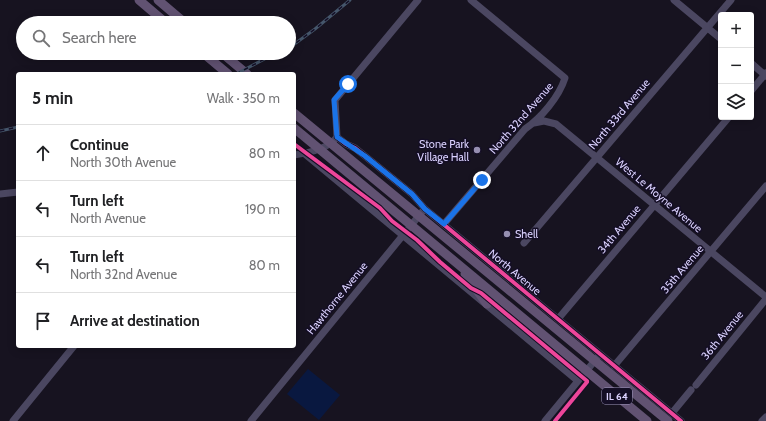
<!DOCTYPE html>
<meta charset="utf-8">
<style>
:root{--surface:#fff;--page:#f2f2f2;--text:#202124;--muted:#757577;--line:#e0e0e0}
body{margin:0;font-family:Cabin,sans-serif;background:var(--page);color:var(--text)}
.controls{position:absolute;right:12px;top:12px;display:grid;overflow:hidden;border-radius:4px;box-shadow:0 2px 10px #0003}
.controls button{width:36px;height:36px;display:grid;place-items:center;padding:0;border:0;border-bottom:1px solid var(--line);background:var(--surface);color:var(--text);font:20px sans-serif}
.stop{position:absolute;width:12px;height:12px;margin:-9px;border:3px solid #1a73e8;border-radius:50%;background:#fff}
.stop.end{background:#1a73e8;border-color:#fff;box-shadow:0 1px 4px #0008}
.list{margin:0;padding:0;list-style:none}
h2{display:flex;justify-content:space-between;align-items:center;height:52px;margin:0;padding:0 16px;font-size:17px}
h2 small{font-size:13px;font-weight:400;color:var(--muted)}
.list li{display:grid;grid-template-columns:26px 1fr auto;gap:12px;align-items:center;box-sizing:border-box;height:56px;padding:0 16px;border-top:1px solid var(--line)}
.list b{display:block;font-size:15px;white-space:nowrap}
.list p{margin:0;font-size:13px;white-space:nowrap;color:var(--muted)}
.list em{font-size:13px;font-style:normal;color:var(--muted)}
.icon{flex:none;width:22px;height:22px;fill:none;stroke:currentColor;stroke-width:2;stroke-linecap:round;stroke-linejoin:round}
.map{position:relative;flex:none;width:766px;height:421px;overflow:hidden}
.search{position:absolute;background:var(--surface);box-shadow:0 2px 10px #0003;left:16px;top:16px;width:280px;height:44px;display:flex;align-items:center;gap:10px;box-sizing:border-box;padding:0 14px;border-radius:22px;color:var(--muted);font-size:15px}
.panel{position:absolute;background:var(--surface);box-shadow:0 2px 10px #0003;left:16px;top:72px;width:280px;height:276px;border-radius:4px}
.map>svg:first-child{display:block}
.water{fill:#091840}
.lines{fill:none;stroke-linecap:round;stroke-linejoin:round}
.minor{stroke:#4b4761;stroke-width:7}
.major{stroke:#615272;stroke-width:9}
.rail-casing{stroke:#45566b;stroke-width:3}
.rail{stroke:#140e25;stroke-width:1.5;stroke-dasharray:4.5;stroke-linecap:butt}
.cycleway-casing{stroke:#140e25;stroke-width:6}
.cycleway{stroke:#ed469a;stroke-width:4}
.route{stroke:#1a73e8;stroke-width:5}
.poi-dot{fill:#968fb1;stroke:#140e25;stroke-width:1.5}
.labels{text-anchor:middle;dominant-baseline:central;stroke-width:3;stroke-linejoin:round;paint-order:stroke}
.shield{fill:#140e25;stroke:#9f97be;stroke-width:1}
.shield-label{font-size:10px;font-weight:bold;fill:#dbd2ff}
.street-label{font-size:11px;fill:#dbd2ff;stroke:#140e25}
.poi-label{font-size:11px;fill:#dbd2ff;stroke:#140e25;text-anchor:end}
</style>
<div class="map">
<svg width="766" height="421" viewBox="0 0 766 421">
<rect width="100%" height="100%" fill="#171320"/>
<path class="water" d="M308,369L340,395L319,420L287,394Z"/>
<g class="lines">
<path class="minor" d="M674,0L721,39
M751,63L766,76
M751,91L766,73
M534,123L544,121L556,124L766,297
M337,137L346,144L355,148L412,194L425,209L681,421
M305,154L578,381
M294,155C309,153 328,149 337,137L335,100L418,0
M0,194L18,192
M444,224L525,129C541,118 559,97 565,78L471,0
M524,243L731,0
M558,319L729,117
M614,366L766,186
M696,385L766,299
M672,413L691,390
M13,421L74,346
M251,421L422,212
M545,421L597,358
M762,421L766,417"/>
<path class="major" d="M139,0L166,23
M158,0L185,23
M203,53L228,74
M222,53L247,74
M294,113L668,421
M294,128L647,421
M465,274L487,304"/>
<g class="rail-casing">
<path id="rail" d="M289,48L315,29L350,0
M236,74L276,53
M0,131L18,127"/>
</g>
<use href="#rail" class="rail"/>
<g class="cycleway-casing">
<path id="cycleway" d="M337,137L346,144L355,148L412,194L425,209L681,421
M294,144L380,208L392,221L417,240L440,262L471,288L481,293L587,381
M555,421L587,382"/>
</g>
<use href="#cycleway" class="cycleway"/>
</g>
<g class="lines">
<path class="route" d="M348,84L334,100L337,137L365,156L412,194L425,209L444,224L482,180"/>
</g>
<g class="poi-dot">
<circle cx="477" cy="150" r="4"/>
<circle cx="507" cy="234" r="4"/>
</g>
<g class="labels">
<rect class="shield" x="602" y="388" width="30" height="16" rx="3"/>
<g class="shield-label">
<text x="617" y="396">IL 64</text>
</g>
<g class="street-label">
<text transform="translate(619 114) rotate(-50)">North 33rd Avenue</text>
<text transform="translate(521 118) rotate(-49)">North 32nd Avenue</text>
<text transform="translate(659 195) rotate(40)">West Le Moyne Avenue</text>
<text transform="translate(619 229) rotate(-50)">34th Avenue</text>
<text transform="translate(682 269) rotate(-50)">35th Avenue</text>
<text transform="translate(515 272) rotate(40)">North Avenue</text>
<text transform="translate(337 298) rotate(-51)">Hawthorne Avenue</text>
<text transform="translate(722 335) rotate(-51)">36th Avenue</text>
</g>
<g class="poi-label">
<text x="469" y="144">Stone Park<tspan x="469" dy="13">Village Hall</tspan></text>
<text x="515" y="234" text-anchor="start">Shell</text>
</g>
</g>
</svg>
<div class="controls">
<button>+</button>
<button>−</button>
<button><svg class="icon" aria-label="layers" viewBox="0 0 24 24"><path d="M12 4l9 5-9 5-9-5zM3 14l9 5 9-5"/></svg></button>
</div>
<div class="stop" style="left:348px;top:84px"></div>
<div class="stop end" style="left:482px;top:180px"></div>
<div class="search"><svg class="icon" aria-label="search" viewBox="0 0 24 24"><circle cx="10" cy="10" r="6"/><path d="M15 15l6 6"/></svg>Search here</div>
<section class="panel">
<h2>5 min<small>Walk · 350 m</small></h2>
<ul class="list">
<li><svg class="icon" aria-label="ahead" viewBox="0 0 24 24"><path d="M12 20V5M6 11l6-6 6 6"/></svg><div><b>Continue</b><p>North 30th Avenue</p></div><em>80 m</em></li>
<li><svg class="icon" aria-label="left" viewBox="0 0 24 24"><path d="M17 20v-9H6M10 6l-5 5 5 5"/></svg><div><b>Turn left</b><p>North Avenue</p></div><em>190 m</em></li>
<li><svg class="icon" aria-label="left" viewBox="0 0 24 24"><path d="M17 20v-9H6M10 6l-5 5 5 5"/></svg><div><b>Turn left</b><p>North 32nd Avenue</p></div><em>80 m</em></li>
<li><svg class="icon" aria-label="arrive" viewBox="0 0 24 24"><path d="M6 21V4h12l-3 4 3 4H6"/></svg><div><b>Arrive at destination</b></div></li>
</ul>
</section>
</div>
